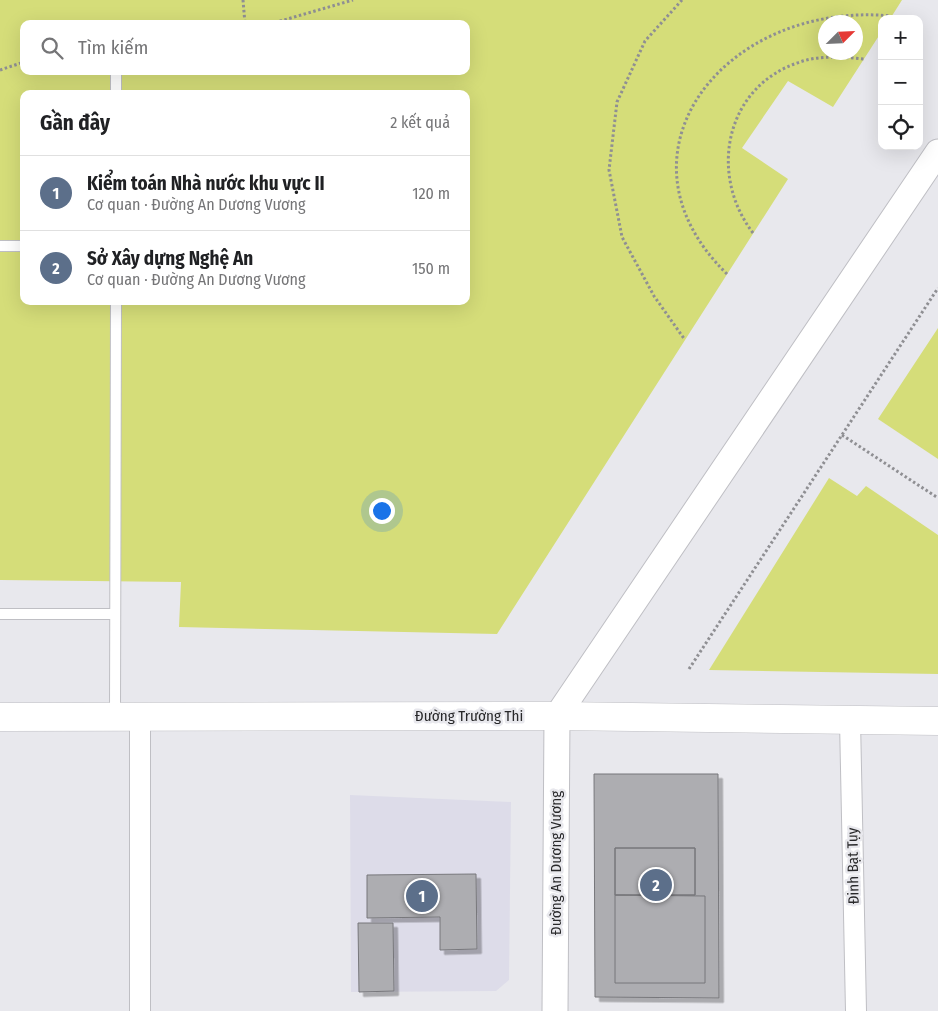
<!DOCTYPE html>
<html lang="vi">
<meta charset="utf-8">
<style>
:root{--surface:#fff;--page:#f6f6f6;--text:#202124;--muted:#757577;--line:#e0e0e0;--accent:#db2777}
body{margin:0;font-family:"Fira Sans Condensed",sans-serif;background:var(--page);color:var(--text)}
.controls{position:absolute;right:15px;top:15px;display:grid;overflow:hidden;border-radius:10px;box-shadow:0 5px 20px #0002}
.controls button{width:45px;height:45px;display:grid;place-items:center;padding:0;border:0;border-bottom:1px solid var(--line);background:var(--surface);color:var(--text);font:25px sans-serif}
.compass{position:absolute;left:818px;top:15px;width:45px;height:45px;border-radius:50%;background:var(--surface);box-shadow:0 5px 20px #0002;rotate:66deg}
.you{position:absolute;left:381px;top:510px;width:18px;height:18px;margin:-12px;border:4px solid #fff;border-radius:50%;background:#1a73e8;box-shadow:0 0 0 8px #1a73e833}
.badge{display:grid;place-items:center;width:32px;height:32px;border-radius:50%;background:var(--accent);color:#fff;font-size:16px;font-weight:700}
.pin{position:absolute;translate:-50% -50%;border:2px solid #fff;box-shadow:0 1px 5px #0006}
.list{margin:0;padding:0;list-style:none}
h2{display:flex;justify-content:space-between;align-items:center;height:65px;margin:0;padding:0 20px;font-size:21px}
h2 small{font-size:16px;font-weight:400;color:var(--muted)}
.list li{display:grid;grid-template-columns:32px 1fr auto;gap:15px;align-items:center;box-sizing:border-box;height:75px;padding:0 20px;border-top:1px solid var(--line)}
.list b{display:block;font-size:19px;white-space:nowrap}
.list p{margin:0;font-size:16px;white-space:nowrap;color:var(--muted)}
.list em{font-size:16px;font-style:normal;color:var(--muted)}
.icon{flex:none;width:28px;height:28px;fill:none;stroke:currentColor;stroke-width:2;stroke-linecap:round;stroke-linejoin:round}
.map{position:relative;flex:none;width:938px;height:1011px;overflow:hidden}
.search{position:absolute;background:var(--surface);box-shadow:0 5px 20px #0002;left:20px;top:20px;width:450px;height:55px;display:flex;align-items:center;gap:12px;box-sizing:border-box;padding:0 18px;border-radius:10px;color:var(--muted);font-size:19px}
.panel{position:absolute;background:var(--surface);box-shadow:0 5px 20px #0002;left:20px;top:90px;width:450px;height:215px;border-radius:10px}
.map>svg:first-child{display:block}
.built{fill:#dddce9}
.green{fill:#d5dd79;fill-rule:evenodd}
.building{fill:#adadb1;stroke:#77777b;filter:url(#shadow)}
.lines{fill:none;stroke-linecap:round;stroke-linejoin:round}
.service-casing{stroke:#bfbfc4;stroke-width:12}
.minor-casing{stroke:#bfbfc4;stroke-width:22}
.tertiary-casing{stroke:#bfbfc4;stroke-width:27}
.secondary-casing{stroke:#bfbfc4;stroke-width:29}
.path{stroke:#8f8f93;stroke-width:3;stroke-dasharray:2.5 2.5;stroke-linecap:butt}
.service{stroke:#fff;stroke-width:10}
.minor{stroke:#fff;stroke-width:20}
.tertiary{stroke:#fff;stroke-width:25}
.secondary{stroke:#fff;stroke-width:28}
.labels{text-anchor:middle;dominant-baseline:central;stroke-width:5;stroke-linejoin:round;paint-order:stroke}
.street-label{font-size:15px;fill:#28282a;stroke:#e8e8ed}
</style>
<div class="map">
<svg width="938" height="1011" viewBox="0 0 938 1011">
<defs>
<filter id="shadow"><feDropShadow dx="4.5" dy="4.5" stdDeviation="0" flood-color="#0004"/></filter>
</defs>
<rect width="100%" height="100%" fill="#e8e8ed"/>
<path class="built" d="M350,795L511,802L509,980L496,991L351,992Z"/>
<path class="green" d="M0,0H902L890,19H882V31L833,107L788,81L742,148L788,179L497,634L179,627L181,582L0,580ZM826,22H856V52H826ZM24,24H466V71H24ZM24,94H466V301H24Z
M938,328V459L878,419Z
M829,478L857,496L866,486L938,535V674L709,670Z"/>
<path class="building" d="M594,774H718L719,998L595,997Z
M615,848H695V895H615Z
M615,848H695V895H615Z
M476,874L477,949L440,950V917L367,918V875Z
M615,895L705,896V983H615Z
M358,923H393L394,991L359,992Z"/>
<g class="lines">
<g class="service-casing">
<path id="service" d="M116,94V71
M0,246H24
M0,614H115
M115,715L116,301"/>
</g>
<g class="minor-casing">
<path id="minor" d="M850,720L856,1011
M140,1011V718"/>
</g>
<g class="tertiary-casing">
<path id="tertiary" d="M555,1011L557,716L938,152"/>
</g>
<g class="secondary-casing">
<path id="secondary" d="M0,717L557,716L938,721"/>
</g>
<path class="path" d="M243,0L245,24
M682,0L645,41L617,102L609,170L622,237L654,296L685,340
M270,24L353,0
M0,70L24,62
M753,233C708,174 725,86 800,62C820,55 843,57 864,59
M727,274C603,153 726,0 891,16
M842,435L938,498
M689,669L938,288"/>
<use href="#service" class="service"/>
<use href="#minor" class="minor"/>
<use href="#tertiary" class="tertiary"/>
<use href="#secondary" class="secondary"/>
</g>
<g class="labels">
<g class="street-label">
<text x="469" y="716">Đường Trường Thi</text>
<text transform="translate(556 863) rotate(-90)">Đường An Dương Vương</text>
<text transform="translate(853 866) rotate(-91)">Đinh Bạt Tụy</text>
</g>
</g>
</svg>
<div class="controls">
<button>+</button>
<button>−</button>
<button><svg class="icon" aria-label="locate" viewBox="0 0 24 24"><circle cx="12" cy="12" r="6"/><path d="M12 2v4M12 18v4M2 12h4M18 12h4"/></svg></button>
</div>
<svg class="compass" viewBox="-18 -18 36 36"><path d="M0-13l5 13h-10z" fill="#e53935"/><path d="M0 13l5-13h-10z" fill="#757577"/></svg>
<div class="you"></div>
<div class="pin badge" style="left:422px;top:896px;background:#5c6f8a">1</div>
<div class="pin badge" style="left:656px;top:885px;background:#5c6f8a">2</div>
<div class="search"><svg class="icon" aria-label="search" viewBox="0 0 24 24"><circle cx="10" cy="10" r="6"/><path d="M15 15l6 6"/></svg>Tìm kiếm</div>
<section class="panel">
<h2>Gần đây<small>2 kết quả</small></h2>
<ul class="list">
<li><span class="badge" style="background:#5c6f8a">1</span><div><b>Kiểm toán Nhà nước khu vực II</b><p>Cơ quan · Đường An Dương Vương</p></div><em>120 m</em></li>
<li><span class="badge" style="background:#5c6f8a">2</span><div><b>Sở Xây dựng Nghệ An</b><p>Cơ quan · Đường An Dương Vương</p></div><em>150 m</em></li>
</ul>
</section>
</div>
